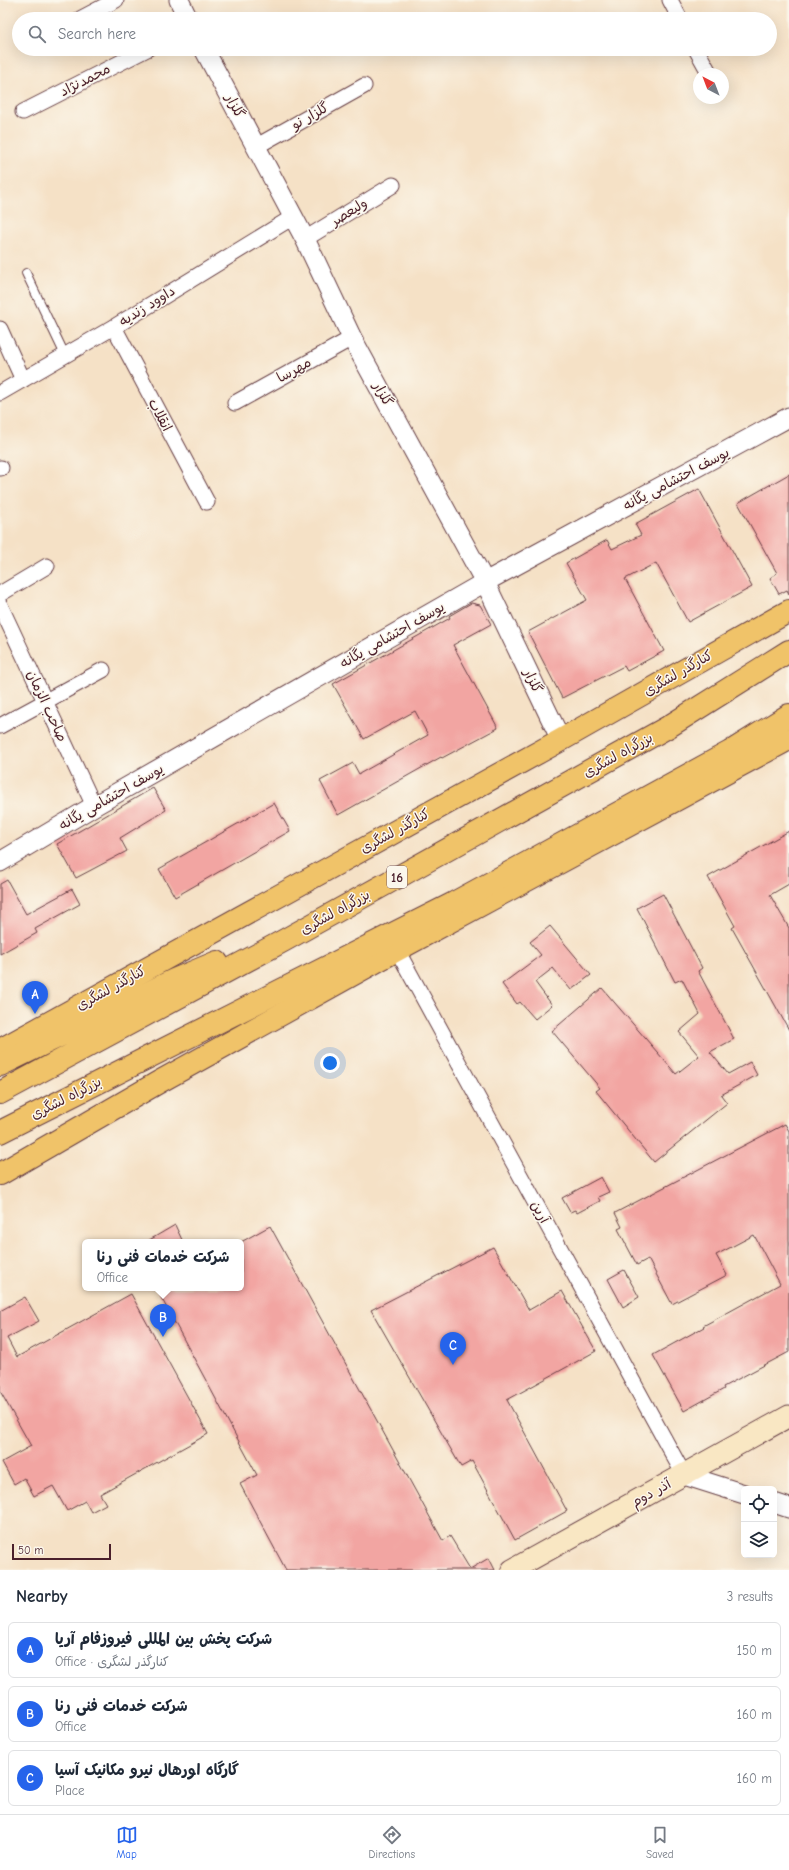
<!DOCTYPE html>
<meta charset="utf-8">
<style>
:root{--surface:#fff;--page:#f6f6f7;--text:#1f2937;--muted:#747a83;--line:#e0e1e3;--accent:#2563eb}
body{margin:0;font-family:"Comic Neue","Playpen Sans Arabic",sans-serif;background:var(--page);color:var(--text)}
.controls{position:absolute;right:12px;bottom:12px;display:grid;overflow:hidden;border-radius:6px;box-shadow:0 4px 16px #0002}
.controls button{width:36px;height:36px;display:grid;place-items:center;padding:0;border:0;border-bottom:1px solid var(--line);background:var(--surface);color:var(--text);font:20px sans-serif}
.compass{position:absolute;left:693px;top:68px;width:36px;height:36px;border-radius:50%;background:var(--surface);box-shadow:0 4px 16px #0002;rotate:318deg}
.scale{position:absolute;left:12px;bottom:10px;width:99px;box-sizing:border-box;padding-left:4px;border:2px solid #4a1f2b;border-top:0;font-size:11px;line-height:14px;white-space:nowrap;color:#4a1f2b;-webkit-text-stroke:3px #fbf7ec;paint-order:stroke}
.you{position:absolute;left:330px;top:1063px;width:14px;height:14px;margin:-10px;border:3px solid #fff;border-radius:50%;background:#1a73e8;box-shadow:0 0 0 6px #1a73e833}
.badge{display:grid;place-items:center;width:26px;height:26px;border-radius:50%;background:var(--accent);color:#fff;font-size:13px;font-weight:700}
.pin{position:absolute;translate:-50% -33px;filter:drop-shadow(0 1px 2px #0008)}
.pin::after{content:'';position:absolute;top:21px;width:14px;height:12px;background:inherit;clip-path:polygon(0 0,100% 0,50% 100%)}
.popup{position:absolute;left:82px;top:1239px;width:162px;height:52px;box-sizing:border-box;display:grid;place-content:center;border-radius:6px;background:var(--surface);filter:drop-shadow(0 1px 3px #0005);font-size:13px;white-space:nowrap;color:var(--muted)}
.popup b{font-size:15px;color:var(--text)}
.popup::after{content:'';position:absolute;left:50%;top:100%;margin-left:-8px;border:8px solid transparent;border-top-color:var(--surface)}
.list{margin:0;padding:0;list-style:none}
h2{display:flex;justify-content:space-between;align-items:center;height:52px;margin:0;padding:0 16px;font-size:17px}
h2 small{font-size:13px;font-weight:400;color:var(--muted)}
.list li{display:grid;grid-template-columns:26px 1fr auto;gap:12px;align-items:center;box-sizing:border-box;height:56px;margin:0 8px 8px;padding:0 8px;border:1px solid var(--line);border-radius:6px}
.list b{display:block;font-size:15px;white-space:nowrap}
.list p{margin:0;font-size:13px;white-space:nowrap;color:var(--muted)}
.list em{font-size:13px;font-style:normal;color:var(--muted)}
.icon{flex:none;width:22px;height:22px;fill:none;stroke:currentColor;stroke-width:2;stroke-linecap:round;stroke-linejoin:round}
.map{position:relative;flex:none;width:789px;height:1570px;overflow:hidden}
.search{position:absolute;background:var(--surface);box-shadow:0 4px 16px #0002;left:12px;right:12px;top:12px;height:44px;display:flex;align-items:center;gap:10px;box-sizing:border-box;padding:0 14px;border-radius:22px;color:var(--muted);font-size:15px}
.sheet{height:244px;background:var(--surface)}
nav{display:flex;justify-content:space-around;align-items:center;box-sizing:border-box;height:56px;border-top:1px solid var(--line);background:var(--surface);font-size:11px;color:var(--muted)}
nav a{display:grid;justify-items:center;gap:2px}
nav .on{color:var(--accent)}
.map>svg:first-child{display:block}
.building{fill:#f2a5a2}
.lines{fill:none;stroke-linecap:round;stroke-linejoin:round}
.service-casing{stroke:#643c42;stroke-width:10}
.minor-casing{stroke:#643c42;stroke-width:17}
.tertiary-casing{stroke:#643c42;stroke-width:21}
.secondary-casing{stroke:#643c42;stroke-width:23}
.primary-casing{stroke:#643c42;stroke-width:24}
.trunk-casing{stroke:#643c42;stroke-width:24}
.service{stroke:#fff;stroke-width:8}
.minor{stroke:#fff;stroke-width:15}
.tertiary{stroke:#fff;stroke-width:19}
.secondary{stroke:#f9e7c3;stroke-width:21}
.primary{stroke:#f0c369;stroke-width:22}
.trunk{stroke:#f0c369;stroke-width:22}
.labels{text-anchor:middle;dominant-baseline:central;stroke-width:3;stroke-linejoin:round;paint-order:stroke}
.shield{fill:#fbf7ec;stroke:#7f6065;stroke-width:1}
.shield-label{font-size:13px;font-weight:bold;fill:#4a1f2b}
.street-label{font-size:14px;fill:#4a1f2b;stroke:#fbf7ec}
</style>
<div class="map">
<svg width="789" height="1570" viewBox="0 0 789 1570">
<rect width="100%" height="100%" fill="#fbf7ec"/>
<filter id="ink" filterUnits="userSpaceOnUse"><feTurbulence type="fractalNoise" baseFrequency=".025" numOctaves="2"/><feDisplacementMap in="SourceGraphic" scale="8" xChannelSelector="R" yChannelSelector="G"/><feConvolveMatrix kernelMatrix="1 2 1 2 8 2 1 2 1" color-interpolation-filters="sRGB"/></filter>
<filter id="wash" filterUnits="userSpaceOnUse"><feTurbulence type="fractalNoise" baseFrequency=".012" numOctaves="4" result="noise"/><feDisplacementMap in="SourceGraphic" scale="16" xChannelSelector="R" yChannelSelector="G"/><feGaussianBlur stdDeviation="0.9" result="paint"/><feColorMatrix in="noise" values="0 0 0 0 0 0 0 0 0 0 0 0 0 0 0 0 0 1.4 0 .05"/><feComposite in="paint" operator="in"/></filter>
<g filter="url(#wash)">
<rect width="100%" height="100%" fill="#f5e1c6"/>
<g id="blocks">
<path class="building" d="M789,474V594L787,590L779,594L770,578L777,573L738,503Z
M699,489L752,587L688,622L656,563L625,579L664,651L627,671L624,666L562,698L528,632L587,600L566,563L607,540L612,549L641,535L635,524Z
M471,603L480,605L491,624L453,645L498,728L442,758L441,757L338,815L320,781L353,763L359,774L428,735L415,711L364,739L333,684L450,618L449,616Z
M153,788L166,810L120,838L127,851L76,878L57,844Z
M274,803L290,831L175,897L159,869Z
M789,831V884L770,895L789,928V1030L732,928L735,926L708,877Z
M7,880L26,914L72,889L80,904L35,929L37,933L0,954V884Z
M663,894L702,968L698,971L734,1039L710,1052L728,1074L750,1062L757,1075L721,1095L727,1103L654,1162L596,1091L600,1088L552,1031L602,988L676,1074L699,1056L679,1032L700,1014L682,979L675,982L637,908Z
M550,926L591,975L571,990L553,968L535,982L552,1005L535,1019L520,1002L517,1004L502,984L541,955L530,942Z
M785,1124L789,1131V1352L723,1387L724,1389L684,1411L653,1355L704,1327L703,1326L780,1284L754,1235L716,1255L727,1275L672,1304L648,1259L637,1265L618,1229L622,1227L615,1213Z
M601,1177L609,1192L598,1197L600,1201L577,1213L575,1210L570,1212L562,1198Z
M175,1225L183,1242H146Z
M270,1226L443,1541L450,1536L470,1569L489,1558L495,1570H286L240,1484L257,1475L156,1288H241V1242Z
M493,1247L529,1310L562,1291L596,1351L507,1400L567,1511L515,1540L472,1461L461,1467L371,1310Z
M624,1270L639,1297L623,1307L608,1279Z
M131,1294L208,1434L100,1494L106,1504L91,1512L85,1501L67,1511L53,1486L34,1496L24,1478L14,1484L2,1462L31,1446L0,1391V1311L25,1297L39,1321L7,1338L17,1357Z"/>
</g>
</g>
<g filter="url(#ink)">
<use href="#blocks" fill-opacity="0" stroke="#643c42" stroke-width="1"/>
<g class="lines">
<g class="service-casing">
<path id="service" d="M26,273L65,355"/>
</g>
<g class="minor-casing">
<path id="minor" d="M670,0L680,19
M80,19L116,0
M696,49L710,74
M23,112L147,49
M257,146L364,86
M305,239L393,185
M114,327L207,502
M0,329L23,380
M0,393L114,327L293,217
M235,403L352,338
M0,468H1
M0,594L47,566
M0,605L94,806
M0,726L103,670
M397,950L684,1475"/>
</g>
<g class="tertiary-casing">
<path id="tertiary" d="M179,0L188,19
M204,49L305,239L352,338L485,582L561,740
M0,862L94,806L485,582L789,417
M684,1475L744,1494
M774,1503L789,1508"/>
</g>
<g class="secondary-casing">
<path id="secondary" d="M512,1570L789,1416"/>
</g>
<g class="primary-casing">
<path id="primary" d="M0,1050L561,740L789,611
M0,1174L159,1082L397,950L789,739"/>
</g>
<g class="trunk-casing">
<path id="trunk" d="M0,1065L174,980L217,962
M0,1093L283,941L668,727L789,651
M0,1132L452,904L730,752L789,715"/>
</g>
<use href="#service" class="service"/>
<use href="#minor" class="minor"/>
<use href="#tertiary" class="tertiary"/>
<use href="#secondary" class="secondary"/>
<use href="#primary" class="primary"/>
<use href="#trunk" class="trunk"/>
</g>
</g>
<g class="labels">
<rect class="shield" x="387" y="866" width="20" height="22" rx="3"/>
<g class="shield-label">
<text x="397" y="877">16</text>
</g>
<g class="street-label">
<text transform="translate(85 80) rotate(-27)">محمدنژاد</text>
<text transform="translate(235 106) rotate(62)">گلزار</text>
<text transform="translate(310 116) rotate(-29)">گلزار نو</text>
<text transform="translate(349 212) rotate(-32)">ولیعصر</text>
<text transform="translate(147 306) rotate(-32)">داوود زندیه</text>
<text transform="translate(294 370) rotate(-29)">مهرسا</text>
<text transform="translate(383 394) rotate(61)">گلزار</text>
<text transform="translate(160 415) rotate(62)">انقلاب</text>
<text transform="translate(676 479) rotate(-28)">یوسف احتشامی یگانه</text>
<text transform="translate(392 635) rotate(-30)">یوسف احتشامی یگانه</text>
<text transform="translate(678 673) rotate(-30)">کنارگذر لشگری</text>
<text transform="translate(533 681) rotate(64)">گلزار</text>
<text transform="translate(47 706) rotate(65)">صاحب الزمان</text>
<text transform="translate(618 755) rotate(-29)">بزرگراه لشگری</text>
<text transform="translate(111 797) rotate(-30)">یوسف احتشامی یگانه</text>
<text transform="translate(395 831) rotate(-29)">کنارگذر لشگری</text>
<text transform="translate(335 912) rotate(-29)">بزرگراه لشگری</text>
<text transform="translate(111 988) rotate(-29)">کنارگذر لشگری</text>
<text transform="translate(66 1098) rotate(-27)">بزرگراه لشگری</text>
<text transform="translate(540 1212) rotate(61)">آرین</text>
<text transform="translate(651 1493) rotate(-29)">آذر دوم</text>
</g>
</g>
</svg>
<div class="controls">
<button><svg class="icon" aria-label="locate" viewBox="0 0 24 24"><circle cx="12" cy="12" r="6"/><path d="M12 2v4M12 18v4M2 12h4M18 12h4"/></svg></button>
<button><svg class="icon" aria-label="layers" viewBox="0 0 24 24"><path d="M12 4l9 5-9 5-9-5zM3 14l9 5 9-5"/></svg></button>
</div>
<svg class="compass" viewBox="-18 -18 36 36"><path d="M0-13l5 13h-10z" fill="#e53935"/><path d="M0 13l5-13h-10z" fill="#747a83"/></svg>
<div class="scale">50 m</div>
<div class="you"></div>
<div class="pin badge" style="left:35px;top:1014px">A</div>
<div class="pin badge" style="left:163px;top:1337px">B</div>
<div class="popup"><b>شرکت خدمات فنی رنا</b>Office</div>
<div class="pin badge" style="left:453px;top:1365px">C</div>
<div class="search"><svg class="icon" aria-label="search" viewBox="0 0 24 24"><circle cx="10" cy="10" r="6"/><path d="M15 15l6 6"/></svg>Search here</div>
</div>
<section class="sheet">
<h2>Nearby<small>3 results</small></h2>
<ul class="list">
<li><span class="badge">A</span><div><b>شرکت پخش بین المللی فیروزفام آریا</b><p>Office · کنارگذر لشگری</p></div><em>150 m</em></li>
<li><span class="badge">B</span><div><b>شرکت خدمات فنی رنا</b><p>Office</p></div><em>160 m</em></li>
<li><span class="badge">C</span><div><b>گارگاه اورهال نیرو مکانیک آسیا</b><p>Place</p></div><em>160 m</em></li>
</ul>
</section>
<nav>
<a class="on"><svg class="icon" aria-label="map" viewBox="0 0 24 24"><path d="M3 6l6-2 6 2 6-2v14l-6 2-6-2-6 2zM9 4v14M15 6v14"/></svg>Map</a>
<a><svg class="icon" aria-label="directions" viewBox="0 0 24 24"><path d="M12 3l9 9-9 9-9-9zM9 14v-3h6M13 9l2 2-2 2"/></svg>Directions</a>
<a><svg class="icon" aria-label="saved" viewBox="0 0 24 24"><path d="M7 4h10v16l-5-4-5 4z"/></svg>Saved</a>
</nav>
